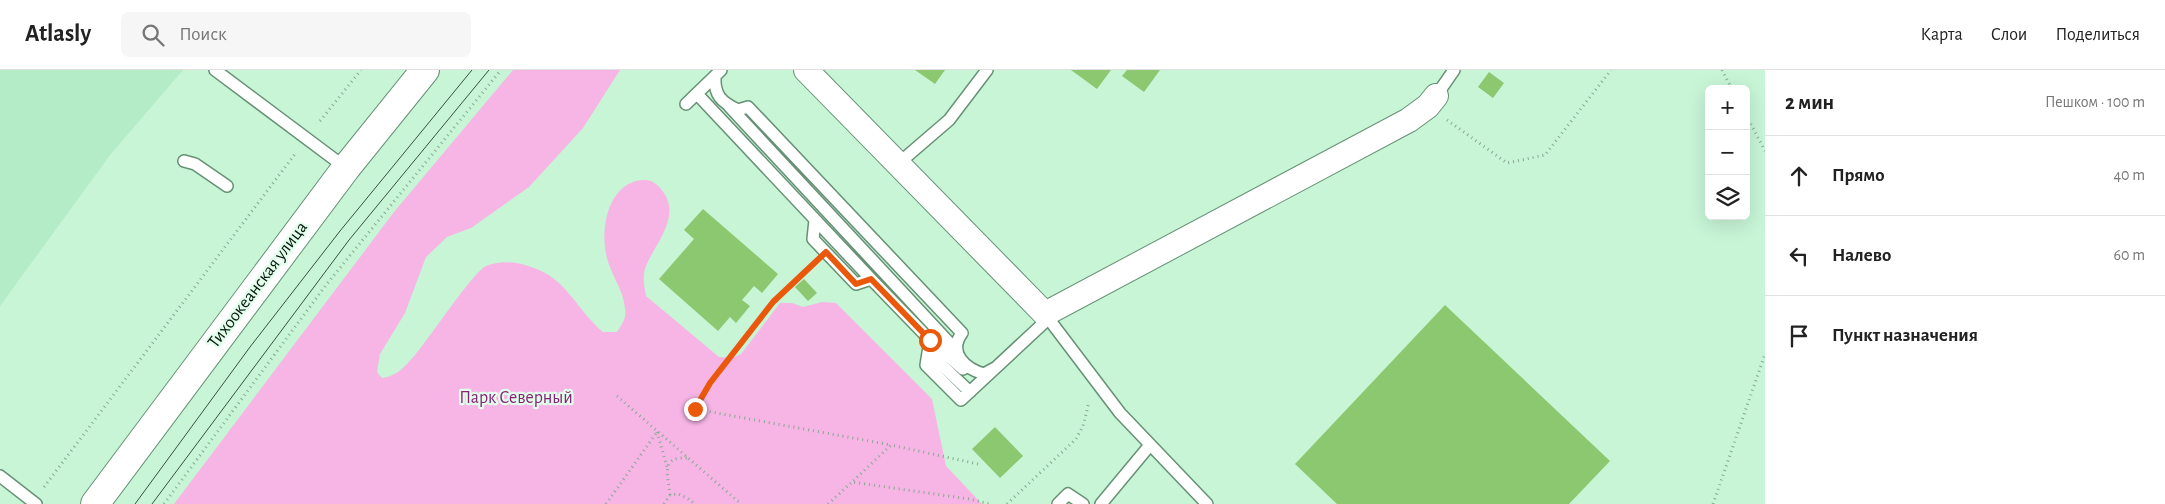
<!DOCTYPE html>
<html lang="ru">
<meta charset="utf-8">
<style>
:root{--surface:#fff;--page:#f6f6f6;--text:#222;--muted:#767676;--line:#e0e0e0}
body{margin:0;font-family:"Alegreya Sans",sans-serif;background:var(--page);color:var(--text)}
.controls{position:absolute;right:15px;top:15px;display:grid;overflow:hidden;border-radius:8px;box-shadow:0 5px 20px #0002}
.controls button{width:45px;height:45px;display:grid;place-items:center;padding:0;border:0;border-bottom:1px solid var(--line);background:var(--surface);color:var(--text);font:25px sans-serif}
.stop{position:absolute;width:15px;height:15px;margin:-11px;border:4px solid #ea580c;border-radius:50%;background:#fff}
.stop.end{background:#ea580c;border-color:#fff;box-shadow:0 1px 5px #0008}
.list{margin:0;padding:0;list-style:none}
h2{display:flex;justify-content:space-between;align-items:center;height:65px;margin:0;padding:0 20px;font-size:21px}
h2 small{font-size:16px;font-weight:400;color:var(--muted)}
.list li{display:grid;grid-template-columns:32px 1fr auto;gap:15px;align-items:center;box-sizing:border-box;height:80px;padding:0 20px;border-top:1px solid var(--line)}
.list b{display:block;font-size:19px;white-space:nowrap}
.list em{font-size:16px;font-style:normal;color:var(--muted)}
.icon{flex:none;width:28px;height:28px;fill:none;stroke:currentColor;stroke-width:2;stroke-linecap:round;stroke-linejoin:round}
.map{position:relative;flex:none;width:1765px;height:434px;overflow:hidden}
header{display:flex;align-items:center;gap:30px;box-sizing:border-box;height:70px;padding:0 25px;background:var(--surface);border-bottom:1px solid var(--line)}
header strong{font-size:24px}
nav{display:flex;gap:28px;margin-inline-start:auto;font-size:18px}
.search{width:350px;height:45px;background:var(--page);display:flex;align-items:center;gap:12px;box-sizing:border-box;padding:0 18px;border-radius:8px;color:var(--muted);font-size:19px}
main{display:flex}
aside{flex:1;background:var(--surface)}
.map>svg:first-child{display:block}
.built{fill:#b5ecc8}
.green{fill:#f7b5e6}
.building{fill:#8cc86f}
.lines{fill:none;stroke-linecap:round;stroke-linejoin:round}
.lane-casing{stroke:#669175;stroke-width:14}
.street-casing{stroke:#669175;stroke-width:26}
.primary-casing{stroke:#669175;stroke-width:30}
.path{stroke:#86aa92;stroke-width:3;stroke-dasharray:1 4;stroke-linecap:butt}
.lane{stroke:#fff;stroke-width:11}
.street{stroke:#fff;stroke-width:24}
.primary{stroke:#fff;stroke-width:28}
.tram{stroke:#375040;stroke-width:1}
.route{stroke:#ea580c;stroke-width:6}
.labels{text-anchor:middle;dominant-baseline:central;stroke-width:4.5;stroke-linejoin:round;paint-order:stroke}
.street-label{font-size:18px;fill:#06180d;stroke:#e2fdeb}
.park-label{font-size:18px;fill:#882477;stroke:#e2fdeb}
</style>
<header>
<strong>Atlasly</strong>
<div class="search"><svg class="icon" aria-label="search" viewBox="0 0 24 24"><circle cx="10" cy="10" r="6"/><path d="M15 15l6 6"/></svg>Поиск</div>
<nav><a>Карта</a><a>Слои</a><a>Поделиться</a></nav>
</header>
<main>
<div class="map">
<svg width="1765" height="434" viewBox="0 0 1765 434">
<rect width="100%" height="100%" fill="#c7f5d6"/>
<path class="built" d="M0,0H183L110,85L0,236Z"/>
<path class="green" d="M513,0H620L583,58L529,117L471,158L447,167L426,187L405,243L380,284L377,302L382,308C398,306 405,296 415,285C429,269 473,202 486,196C505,188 528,194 545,203C569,216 582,245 603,262H617C622,254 627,248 625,238C623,219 611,205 607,188C599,158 609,110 645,110C652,110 657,114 661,119C683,145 656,172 646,196C642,205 644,216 646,226L719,287L732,288L741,284L780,233H792L803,237L822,232L836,233L932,329L946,396L982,434H174L394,142Z"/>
<path class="building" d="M915,0H945L935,14Z
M1071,0H1111L1097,19Z
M1127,0H1160L1144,22L1122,6Z
M1489,2L1504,13L1493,28L1478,17Z
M703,139L778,204L762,223L754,216L742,230L750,236L736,253L730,247L718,261L659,209L694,169L684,160Z
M804,209L817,223L808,231L795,217Z
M1445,235L1610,391L1569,434H1337L1295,394Z
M995,357L1023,386L1000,408L972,379Z"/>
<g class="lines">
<g class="lane-casing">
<path id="lane" d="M215,0L346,98
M721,0L715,6C714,25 721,32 738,40L748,37L962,263C947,283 966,299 984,304L995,298
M697,24L871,209
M1436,26L1454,0
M686,34L715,6
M729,36L956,280
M184,91L195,94L227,116
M899,93L949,50L987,0
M815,150L813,169L856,214L871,209L930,270L926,295L961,330L1048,249
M1045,244L1120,343L1207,434
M930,270L963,299
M929,283L970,322
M0,406L36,434
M1058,434L1068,424L1083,434
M1101,434L1150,375"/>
</g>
<g class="street-casing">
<path id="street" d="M806,0L1045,244L1409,50L1428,36L1436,26"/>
</g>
<g class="primary-casing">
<path id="primary" d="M95,434L346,98L425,0"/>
</g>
<path class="path" d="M1722,0L1732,19
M1746,45L1765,81
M1447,50L1507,93L1545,85L1611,0
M320,51L361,0
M617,326L741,434
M695,339L891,375
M690,347L710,313L773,233L813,195
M657,362L667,397
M978,394L891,375L852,412L969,429L990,434
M44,417L295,84
M670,425C668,406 660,386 687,388
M164,434L326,215L501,0
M606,434L657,362
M664,434L670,425L678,424L687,428L695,434
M828,434L852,412
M1007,434L1076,369L1083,356L1089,332
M1713,434L1765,284"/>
<use href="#lane" class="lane"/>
<use href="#street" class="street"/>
<use href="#primary" class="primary"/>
<path class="tram" d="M135,434L250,277L340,161L472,0
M152,434L349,170L489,0"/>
</g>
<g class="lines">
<path class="route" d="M695,339L710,313L773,232L826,182L856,214L871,209L930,270"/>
</g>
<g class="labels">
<g class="street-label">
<text transform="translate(258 215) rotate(-53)">Тихоокеанская улица</text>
</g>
<g class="park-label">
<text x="516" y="328">Парк Северный</text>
</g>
</g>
</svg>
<div class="controls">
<button>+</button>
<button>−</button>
<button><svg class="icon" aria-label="layers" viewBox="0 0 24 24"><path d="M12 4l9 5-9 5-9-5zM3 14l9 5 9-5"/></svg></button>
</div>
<div class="stop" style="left:930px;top:270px"></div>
<div class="stop end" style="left:695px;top:339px"></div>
</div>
<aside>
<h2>2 мин<small>Пешком · 100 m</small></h2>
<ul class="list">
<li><svg class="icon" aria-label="ahead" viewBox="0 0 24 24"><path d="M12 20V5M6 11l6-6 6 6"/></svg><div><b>Прямо</b></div><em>40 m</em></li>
<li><svg class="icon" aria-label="left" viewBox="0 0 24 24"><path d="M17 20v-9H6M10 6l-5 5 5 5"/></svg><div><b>Налево</b></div><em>60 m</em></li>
<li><svg class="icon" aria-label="arrive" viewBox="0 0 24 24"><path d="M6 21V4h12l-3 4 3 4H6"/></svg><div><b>Пункт назначения</b></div></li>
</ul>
</aside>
</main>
